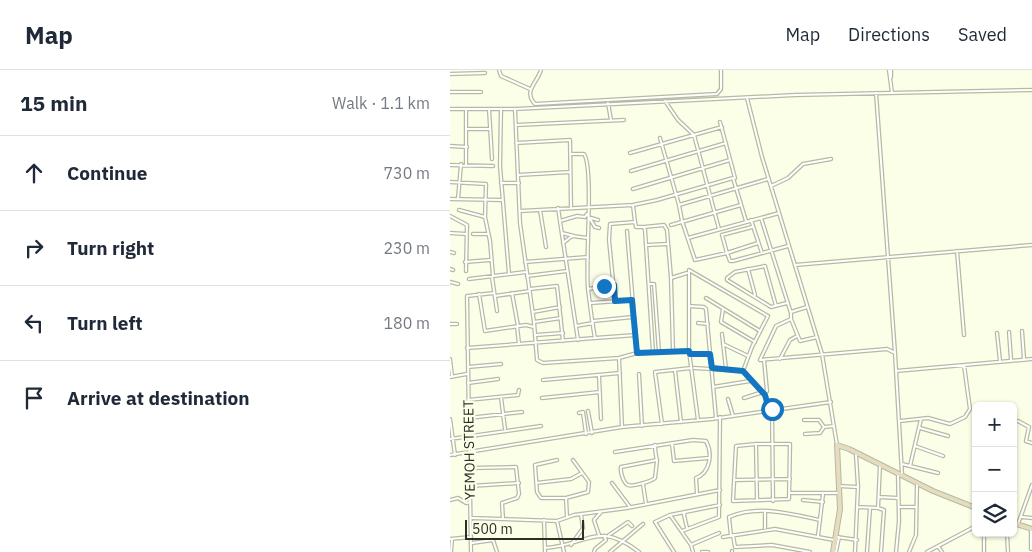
<!DOCTYPE html>
<meta charset="utf-8">
<style>
:root{--surface:#fff;--page:#f2f2f3;--text:#1f2937;--muted:#747a83;--line:#e0e1e3}
body{margin:0;font-family:"IBM Plex Sans",sans-serif;background:var(--page);color:var(--text)}
.controls{position:absolute;right:15px;bottom:15px;display:grid;overflow:hidden;border-radius:8px;box-shadow:0 1px 4px #0004}
.controls button{width:45px;height:45px;display:grid;place-items:center;padding:0;border:0;border-bottom:1px solid var(--line);background:var(--surface);color:var(--text);font:25px sans-serif}
.scale{position:absolute;left:15px;bottom:12px;width:119px;box-sizing:border-box;padding-left:5px;border:2px solid #2d2f26;border-top:0;font-size:14px;line-height:18px;white-space:nowrap;color:#2d2f26;-webkit-text-stroke:4px #fbffe7;paint-order:stroke}
.stop{position:absolute;width:15px;height:15px;margin:-11px;border:4px solid #1376c2;border-radius:50%;background:#fff}
.stop.end{background:#1376c2;border-color:#fff;box-shadow:0 1px 5px #0008}
.list{margin:0;padding:0;list-style:none}
h2{display:flex;justify-content:space-between;align-items:center;height:65px;margin:0;padding:0 20px;font-size:21px}
h2 small{font-size:16px;font-weight:400;color:var(--muted)}
.list li{display:grid;grid-template-columns:32px 1fr auto;gap:15px;align-items:center;box-sizing:border-box;height:75px;padding:0 20px;border-top:1px solid var(--line)}
.list b{display:block;font-size:19px;white-space:nowrap}
.list em{font-size:16px;font-style:normal;color:var(--muted)}
.icon{flex:none;width:28px;height:28px;fill:none;stroke:currentColor;stroke-width:2;stroke-linecap:round;stroke-linejoin:round}
.map{position:relative;flex:none;width:582px;height:482px;overflow:hidden}
header{display:flex;align-items:center;gap:30px;box-sizing:border-box;height:70px;padding:0 25px;background:var(--surface);border-bottom:1px solid var(--line)}
header strong{font-size:24px}
nav{display:flex;gap:28px;margin-inline-start:auto;font-size:18px}
main{display:flex}
aside{flex:1;background:var(--surface)}
.map>svg:first-child{display:block}
.lines{fill:none;stroke-linecap:round;stroke-linejoin:round}
.street-casing{stroke:#b6baa3;stroke-width:4.5}
.secondary-casing{stroke:#b6baa3;stroke-width:6}
.street{stroke:#fff;stroke-width:2}
.secondary{stroke:#e6dcc0;stroke-width:4}
.route{stroke:#1376c2;stroke-width:6}
.labels{text-anchor:middle;dominant-baseline:central;stroke-width:4.5;stroke-linejoin:round;paint-order:stroke}
.street-label{font-size:14px;fill:#2d2f26;stroke:#fbffe7}
</style>
<header>
<strong>Map</strong>
<nav><a>Map</a><a>Directions</a><a>Saved</a></nav>
</header>
<main>
<aside>
<h2>15 min<small>Walk · 1.1 km</small></h2>
<ul class="list">
<li><svg class="icon" aria-label="ahead" viewBox="0 0 24 24"><path d="M12 20V5M6 11l6-6 6 6"/></svg><div><b>Continue</b></div><em>730 m</em></li>
<li><svg class="icon" aria-label="right" viewBox="0 0 24 24"><path d="M7 20v-9h11M14 6l5 5-5 5"/></svg><div><b>Turn right</b></div><em>230 m</em></li>
<li><svg class="icon" aria-label="left" viewBox="0 0 24 24"><path d="M17 20v-9H6M10 6l-5 5 5 5"/></svg><div><b>Turn left</b></div><em>180 m</em></li>
<li><svg class="icon" aria-label="arrive" viewBox="0 0 24 24"><path d="M6 21V4h12l-3 4 3 4H6"/></svg><div><b>Arrive at destination</b></div></li>
</ul>
</aside>
<div class="map">
<svg width="582" height="482" viewBox="0 0 582 482">
<rect width="100%" height="100%" fill="#fbffe7"/>
<g class="lines">
<g class="street-casing">
<path id="street" d="M49,0L51,6L80,19
M91,0C87,13 73,21 85,34L267,24L271,19V0
M439,0L442,23
M0,4L35,3
M441,7V0
M0,22H31
M426,23L445,283
M297,28L312,87L372,284L387,375
M215,31L228,50L244,65L269,159
M158,33L161,50
M0,39H65L345,25L582,20
M16,39V94
M39,39L42,89
M51,39L50,96L59,204
M65,39L70,153L84,252L87,290L93,293L169,288L187,283L239,281
M270,52L285,108
M66,55L174,50
M16,59H39
M210,68L229,135
M66,73L120,70L121,138
M0,76L17,77
M180,83L272,57
M121,84H134C144,98 135,194 138,219C140,235 142,252 145,268L186,265
M0,95L43,96
M181,101L276,73
M68,105L120,102
M318,109L229,135L232,151L245,190L277,183L280,191H283L338,176
M0,112L36,114L35,147L40,171L43,206
M51,113H69
M321,116L338,108L353,94L381,89
M183,119L280,90
M0,129L52,130
M8,129L11,94
M108,138L128,270
M9,140L35,147
M90,140L96,177
M70,141L183,135L207,130L283,108L296,151
M0,146L17,155L16,201
M141,148L148,150
M311,148L341,243
M301,150L312,183
M110,151L127,146L135,147L137,144L145,157L149,158
M185,152L186,157H194L195,160L203,282
M221,155L291,135
M194,157L214,155L217,160L221,208L223,281
M302,157L272,165L277,183L308,173
M177,161L187,283
M0,163L16,164
M112,163L124,166
M23,164H38
M238,168L329,143
M113,173L122,166L138,168
M197,175L217,174
M507,181L514,265
M0,182L4,183
M15,192L40,190
M75,192L138,187
M345,195L582,175
M0,199L3,200
M298,199L305,225
M77,206L117,201
M42,207L47,241
M221,208L237,203
M19,209L76,202
M0,212L8,214
M199,214H204L209,282
M80,219L107,216L113,271
M138,219L164,215
M62,223L68,256
M29,224L35,261L76,255L84,257
M45,226L80,221
M256,228L310,261
M165,231L159,170L160,154L185,152L183,135
M141,233L182,230
M239,236L254,237L256,239L266,348
M326,236L315,196L285,202L277,208V210L321,237L337,233
M357,237L341,242V249L350,271L367,267
M273,239L271,252L305,272
M83,242L110,237
M341,249L326,256L310,290L437,279L445,283L452,404
M143,251L183,247
M84,252L111,248
M248,253L258,254
M0,254H7
M67,256L69,274
M126,256L143,253
M572,261L574,289
M559,262L561,290
M547,263L550,291
M272,264L276,299
M86,265L113,263
M273,274L298,286
M17,278L145,268
M240,284H260
M169,288L172,357
M0,289L2,306
M330,289L340,270L347,266
M314,290L317,321
M18,297L51,294
M244,298L293,301L315,325L319,339
M225,300L231,352
M446,301L582,289
M189,304L192,356
M149,306L151,349
M0,307L17,304
M93,310L170,303
M18,313L48,309
M263,317L300,311
M51,327L55,359
M92,328L150,322
M294,328L313,322
M278,329L283,346
M18,330L68,325L69,320
M322,339L323,431
M138,341L142,363
M129,343L133,342L136,364
M19,348L72,342
M0,349L5,385
M248,350L239,281V200L318,246L302,277L293,301
M354,350H369L374,357
M450,351L478,348L500,354L515,347L520,339L514,295
M568,351L579,357L576,371L582,373
M212,354L205,302L241,298
M470,358L498,366
M355,364L370,363L374,357L384,356
M0,369L91,356
M222,374L224,391L258,388
M306,374H340L339,429L283,431L286,376Z
M306,374L307,430
M205,375C205,381 206,386 207,391L205,408C202,411 182,417 178,415C173,413 170,401 171,397L207,390
M465,376L493,386
M165,382L243,370L256,371C263,384 260,403 246,408L247,424
M0,385L172,357L262,349L381,332
M107,390L85,395L87,422L91,428H116L138,422L139,412L123,390
M452,394L488,403
M430,395L428,438L434,440L431,482
M460,396L471,349
M21,398L66,397L69,424L67,428L52,433L53,449
M284,410L340,409
M86,413L121,409L132,403
M162,413L180,437
M193,414L196,434
M20,416L69,413
M389,416L407,417
M340,423H390
M429,427L448,428
M116,428L117,447
M0,430L8,428L16,433L20,432
M353,430L373,432
M408,437L428,438
M449,437H466
M235,442L234,445L237,458
M220,445L241,475
M572,447L582,448
M22,448L107,451L124,445L177,438L270,420
M94,450L95,482
M107,451L114,482
M568,454L582,415
M315,458V441
M232,461L269,447L270,347
M557,463L558,482
M149,465L144,450L151,442
M159,465L178,452L182,456
M283,465L285,477L322,475L360,482
M281,466L279,447C308,434 341,444 370,450
M368,466L373,424
M273,467L325,459L384,470
M387,467L407,470
M0,469L21,467
M22,473L43,470L47,482
M121,475L133,458L131,444
M488,476L492,482
M95,478C139,475 147,450 189,482
M581,479V459
M1,482L2,469
M21,482L17,226L44,223
M144,482L145,479L156,470L154,466
M160,482L193,454
M224,482L205,452L220,445L270,435
M243,482L241,475L243,474L269,463
M252,482H258
M282,482V481
M386,482L389,467
M405,482L408,417L406,385
M417,482L420,438
M446,482L449,451L448,405
M459,482L466,465L467,414
M477,482L526,456
M534,482V463"/>
</g>
<g class="secondary-casing">
<path id="secondary" d="M563,453L582,459
M383,482L390,439L387,375L399,379L483,421L526,438"/>
</g>
<use href="#street" class="street"/>
<use href="#secondary" class="secondary"/>
</g>
<g class="lines">
<path class="route" d="M154,216L164,215L165,231L182,230L187,283L239,281L240,284H260L262,298L293,301L315,325L319,339H322"/>
</g>
<g class="labels">
<g class="street-label">
<text transform="translate(19 380) rotate(-91)">YEMOH STREET</text>
</g>
</g>
</svg>
<div class="controls">
<button>+</button>
<button>−</button>
<button><svg class="icon" aria-label="layers" viewBox="0 0 24 24"><path d="M12 4l9 5-9 5-9-5zM3 14l9 5 9-5"/></svg></button>
</div>
<div class="scale">500 m</div>
<div class="stop" style="left:322px;top:339px"></div>
<div class="stop end" style="left:154px;top:216px"></div>
</div>
</main>
